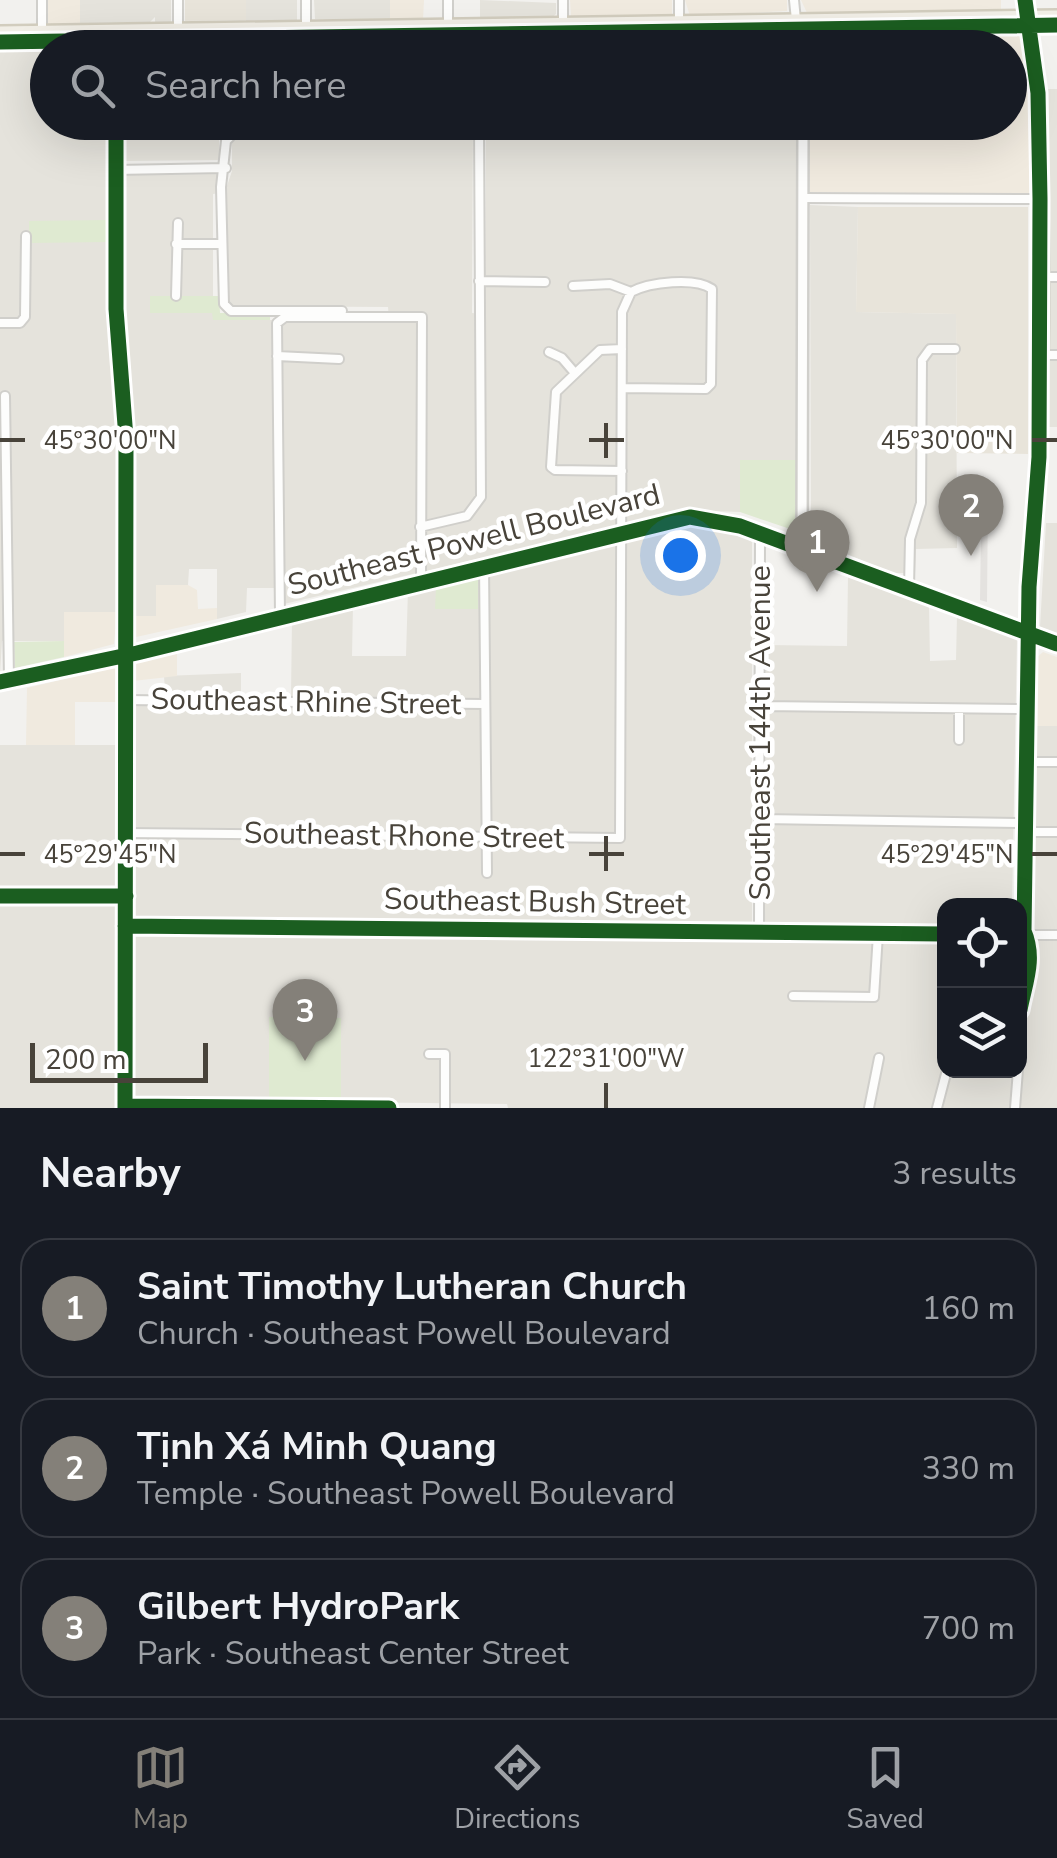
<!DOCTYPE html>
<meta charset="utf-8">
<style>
:root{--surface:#171b24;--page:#20242c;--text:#f1f3f6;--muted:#9ea1a6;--line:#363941;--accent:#848079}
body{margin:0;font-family:"Nunito Sans",sans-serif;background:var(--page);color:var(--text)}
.controls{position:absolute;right:30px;bottom:30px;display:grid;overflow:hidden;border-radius:20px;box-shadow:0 10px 40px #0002}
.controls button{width:90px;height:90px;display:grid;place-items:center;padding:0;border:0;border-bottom:2px solid var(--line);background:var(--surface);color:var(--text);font:50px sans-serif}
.scale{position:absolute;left:30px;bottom:25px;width:178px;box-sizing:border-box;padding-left:10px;border:5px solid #48433a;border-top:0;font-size:28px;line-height:35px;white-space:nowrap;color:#48433a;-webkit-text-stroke:8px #fff;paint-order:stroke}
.you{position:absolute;left:680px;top:555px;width:35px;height:35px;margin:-25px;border:8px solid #fff;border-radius:50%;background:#1a73e8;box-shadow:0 0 0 15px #1a73e833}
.badge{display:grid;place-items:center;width:65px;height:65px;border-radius:50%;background:var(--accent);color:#fff;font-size:32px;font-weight:700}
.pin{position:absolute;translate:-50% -82px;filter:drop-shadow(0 2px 5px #0008)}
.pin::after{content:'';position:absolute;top:52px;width:35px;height:30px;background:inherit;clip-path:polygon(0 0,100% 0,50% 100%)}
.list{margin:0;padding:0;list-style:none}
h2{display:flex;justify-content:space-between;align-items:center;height:130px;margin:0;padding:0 40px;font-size:42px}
h2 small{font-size:32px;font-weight:400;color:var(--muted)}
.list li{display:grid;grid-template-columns:65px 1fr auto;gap:30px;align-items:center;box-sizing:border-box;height:140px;margin:0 20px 20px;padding:0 20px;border:2px solid var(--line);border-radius:30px}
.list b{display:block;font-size:38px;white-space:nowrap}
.list p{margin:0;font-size:32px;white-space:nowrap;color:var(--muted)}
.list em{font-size:32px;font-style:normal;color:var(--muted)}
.icon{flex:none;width:55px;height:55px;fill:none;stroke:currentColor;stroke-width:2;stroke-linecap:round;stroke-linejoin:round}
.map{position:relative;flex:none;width:1057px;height:1108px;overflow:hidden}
.search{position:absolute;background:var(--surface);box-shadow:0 10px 40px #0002;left:30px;right:30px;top:30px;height:110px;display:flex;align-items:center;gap:25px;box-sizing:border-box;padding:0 35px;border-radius:55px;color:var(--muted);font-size:38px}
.sheet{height:610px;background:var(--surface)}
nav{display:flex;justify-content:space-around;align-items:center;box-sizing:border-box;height:140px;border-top:2px solid var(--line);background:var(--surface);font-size:28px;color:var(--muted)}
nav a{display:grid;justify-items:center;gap:5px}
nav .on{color:var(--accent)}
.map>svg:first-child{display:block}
.residential{fill:#e5e3dc}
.commercial{fill:#f0eadf}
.education{fill:#e8e4da}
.green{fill:#dfead1}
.parking{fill:#e4e2df}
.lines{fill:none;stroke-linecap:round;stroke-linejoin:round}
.minor-casing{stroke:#d0cfcb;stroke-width:12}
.tertiary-casing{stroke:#d0cfcb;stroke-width:14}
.secondary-casing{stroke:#d0cec5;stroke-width:15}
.primary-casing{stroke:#d2cdbe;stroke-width:16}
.minor{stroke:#fdfdfc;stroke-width:8}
.tertiary{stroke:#fdfdfc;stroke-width:9}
.secondary{stroke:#f6f5f1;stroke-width:10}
.primary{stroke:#f1eee6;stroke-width:11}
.cycleway-casing{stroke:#fff;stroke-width:21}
.cycleway{stroke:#1b5e20;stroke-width:15}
.ticks{fill:none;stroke:#48433a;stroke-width:4}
.labels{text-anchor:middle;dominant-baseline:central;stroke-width:9;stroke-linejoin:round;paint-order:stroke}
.street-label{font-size:30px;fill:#48433a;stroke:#fff}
.ticks-label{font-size:25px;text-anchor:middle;fill:#48433a;stroke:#fff;stroke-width:9;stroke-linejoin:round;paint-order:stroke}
</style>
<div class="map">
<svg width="1057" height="1108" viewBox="0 0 1057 1108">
<rect width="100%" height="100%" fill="#f2f1ee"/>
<path class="residential" d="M80,0H171V22H155V17L150,22L80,23Z
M246,0H297V21H246Z
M314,0H390V20L315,19Z
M480,0L556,3V14L551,18L480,19Z
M0,50H47L48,122L108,123L110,348L117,396V612H65L64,641H2L0,673Z
M1048,89H1057V427H1047Z
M124,122H269V125H219V160L124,161Z
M333,122L473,123L472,313L485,314L486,123H797L796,460H740V512L686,510L284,604L283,588H247L246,612L217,619V569H189L188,585H156V616H132L133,423L122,313L125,175L220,174V193L213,194V296H150L213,313L214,320H389L388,307L232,306L226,301V189L232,171V143L237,139H282L283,125Z
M810,205L858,207L856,312L956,314L957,548L916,549L915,573H892L811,539Z
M690,522L729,527L752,542V938L944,941V1070H1020V942L1034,941V726H1057V1108H508L507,1104L341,1102V1018L270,1017L269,1101H129L131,705H166L164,676L241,673V696H291L292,619L353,604L352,656H406L408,589Z
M1046,523H1057V633L1040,627Z
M848,576L929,606L930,661L956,660L957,616L1017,639L1012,905L944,906V927L765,925L766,645L847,646Z
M0,745H121L120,1108H0Z"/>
<path class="commercial" d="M48,0H80V23L48,24Z
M390,0H424L423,20H390Z
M570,0H672V16H571Z
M685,0H787V11L690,16Z
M801,0H1001V9L807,13Z
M1014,32L1021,37L1029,95V194L810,192L809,123L1010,122V48L809,47L810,38Z
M797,36V47H677V39Z
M156,585H188L197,590L198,609L217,608V619L136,637L132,616H156Z
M64,612H117L114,644L64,657Z
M177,649V676L133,681L137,660Z
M1043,652L1057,657V726H1034L1035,659Z
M114,667L119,672V702H75V745H26L27,688Z"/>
<path class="education" d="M185,0H246V20L185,21Z
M858,207H1028V454L957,453L956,314L856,312Z"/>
<path class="green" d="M107,220V242L29,243V221Z
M150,296H219L220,313H270V320H213L212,313H150Z
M740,460H796V531L740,512Z
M473,578L478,579V609H435L436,588Z
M64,641V657L15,668L14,642Z
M269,1017L341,1018V1102L269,1101Z"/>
<path class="parking" d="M959,498H988L987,602L980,600L981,534H959Z"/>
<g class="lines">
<g class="minor-casing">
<path id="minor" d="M178,0V29
M679,0V23
M794,0L796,20
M448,25V0
M563,25V0
M306,30V0
M42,32V0
M480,36V48
M277,122L269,132H235L226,141L221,187L224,304L231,311H342
M115,170L226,168
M803,198L1040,199
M176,244H221
M1040,277H1057
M479,281L545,282
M573,286L610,284L631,292C650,282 695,277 712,289L711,384L706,389L622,388
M176,296L178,223
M0,323H20L25,317L26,236
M622,349L600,350L556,392L551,467L555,470L622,471
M549,352L562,358L574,372
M1040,355H1057
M277,356L339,359
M5,396L9,680
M420,527L467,516L481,497L479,122
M484,565L487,873
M909,588L910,539L921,503L922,360L930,349H955
M280,616L277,323L285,317H422L421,581
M126,700L485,704
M760,706L1026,709
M959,709V740
M1024,762H1057
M759,819L1018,823L1029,832H1057
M125,833L620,838L622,312L631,292
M0,896H126
M125,926L944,934
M759,932L760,533
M1020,935H1057
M793,996L874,997L878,934
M1020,1010C1025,983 1036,959 1024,931L1028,633
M429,1054H445V1108
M125,1106L389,1108
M869,1108L879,1058
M937,1108L947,1070
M1015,1108L1018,1070"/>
</g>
<g class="tertiary-casing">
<path id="tertiary" d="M799,26L803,48
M116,122V309L126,438L125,1108
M802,548L803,122"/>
</g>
<g class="secondary-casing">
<path id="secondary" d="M1025,0C1048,149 1045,322 1039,473C1037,526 1030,579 1028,633"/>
</g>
<g class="primary-casing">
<path id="primary" d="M0,32L1057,16
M0,42L1057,25
M0,682L137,653L690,517L740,526L1057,644"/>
</g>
<use href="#minor" class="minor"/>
<use href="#tertiary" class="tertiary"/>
<use href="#secondary" class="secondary"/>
<use href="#primary" class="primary"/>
<g class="cycleway-casing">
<path id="cycleway" d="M0,42L1057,25
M116,122V309L126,438L125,1108
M0,682L137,653L690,517L740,526L1057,644
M0,896H126
M125,926L944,934
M1020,1010C1025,983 1036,959 1024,931L1029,587L1039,457L1040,199L1038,93L1025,0
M125,1106L389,1108"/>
</g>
<use href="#cycleway" class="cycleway"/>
</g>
<path class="ticks" d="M606,423V458M0,440H25M589,440H624M1032,440H1057M606,836V871M0,854H25M589,854H624M1032,854H1057M606,1083V1108"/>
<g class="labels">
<g class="street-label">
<text transform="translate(474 540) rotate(-14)">Southeast Powell Boulevard</text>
<text transform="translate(306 702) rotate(1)">Southeast Rhine Street</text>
<text transform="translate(760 733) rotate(-90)">Southeast 144th Avenue</text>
<text transform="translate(404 836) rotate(1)">Southeast Rhone Street</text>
<text transform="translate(535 902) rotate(1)">Southeast Bush Street</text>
</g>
</g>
<g class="ticks-label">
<text x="110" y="449">45°30'00"N</text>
<text x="947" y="449">45°30'00"N</text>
<text x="110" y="863">45°29'45"N</text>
<text x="947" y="863">45°29'45"N</text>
<text x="606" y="1067">122°31'00"W</text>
</g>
</svg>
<div class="controls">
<button><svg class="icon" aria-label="locate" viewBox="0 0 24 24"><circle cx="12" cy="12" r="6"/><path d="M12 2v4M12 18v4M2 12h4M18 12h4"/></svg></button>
<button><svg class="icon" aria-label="layers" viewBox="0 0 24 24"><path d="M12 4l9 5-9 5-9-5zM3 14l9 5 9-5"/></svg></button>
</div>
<div class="scale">200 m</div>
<div class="you"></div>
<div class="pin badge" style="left:817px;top:592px">1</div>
<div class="pin badge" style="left:971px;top:556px">2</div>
<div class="pin badge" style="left:305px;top:1061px">3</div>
<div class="search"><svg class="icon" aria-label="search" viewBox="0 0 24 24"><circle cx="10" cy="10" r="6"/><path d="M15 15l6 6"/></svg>Search here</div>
</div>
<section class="sheet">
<h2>Nearby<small>3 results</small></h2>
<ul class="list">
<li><span class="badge">1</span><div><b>Saint Timothy Lutheran Church</b><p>Church · Southeast Powell Boulevard</p></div><em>160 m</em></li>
<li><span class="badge">2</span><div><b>Tịnh Xá Minh Quang</b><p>Temple · Southeast Powell Boulevard</p></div><em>330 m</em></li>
<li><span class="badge">3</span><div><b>Gilbert HydroPark</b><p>Park · Southeast Center Street</p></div><em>700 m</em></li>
</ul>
</section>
<nav>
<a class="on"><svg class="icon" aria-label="map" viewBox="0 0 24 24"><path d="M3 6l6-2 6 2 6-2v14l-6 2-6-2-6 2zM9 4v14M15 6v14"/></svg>Map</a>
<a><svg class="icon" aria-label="directions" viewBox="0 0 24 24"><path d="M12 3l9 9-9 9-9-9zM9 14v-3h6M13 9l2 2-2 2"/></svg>Directions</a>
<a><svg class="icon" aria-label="saved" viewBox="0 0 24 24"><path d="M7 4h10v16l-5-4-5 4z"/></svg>Saved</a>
</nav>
